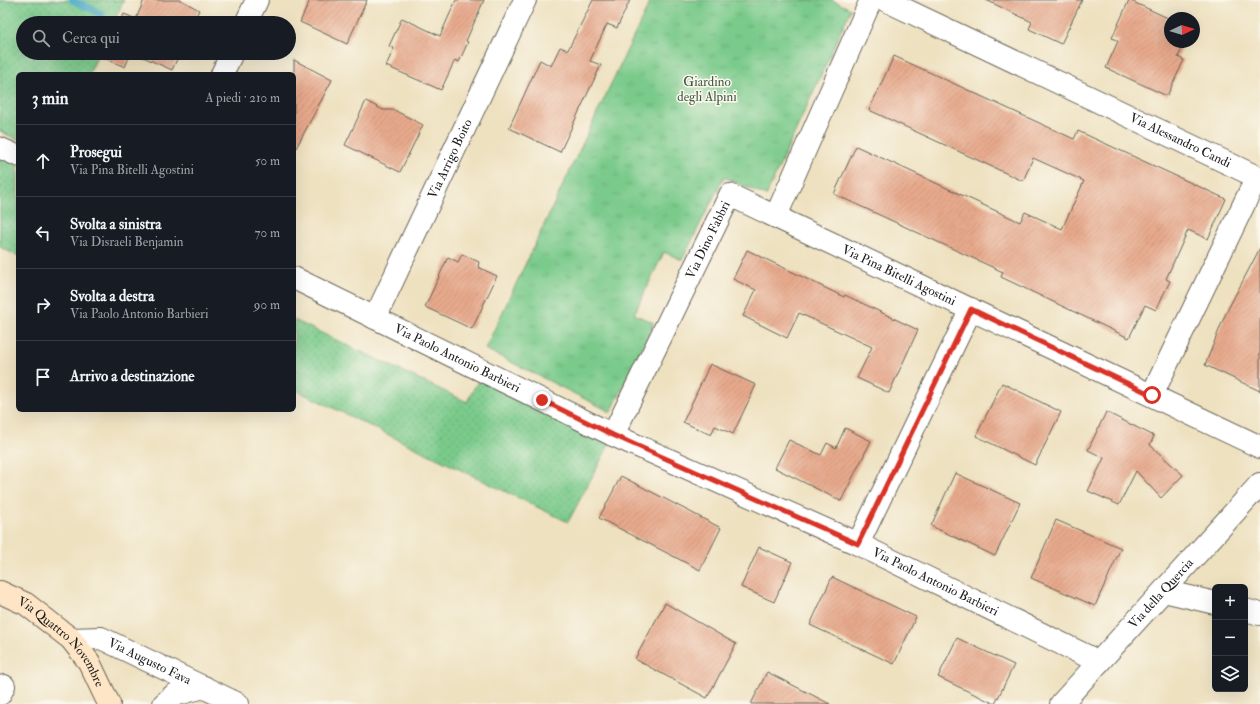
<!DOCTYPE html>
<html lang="it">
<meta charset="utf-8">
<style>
:root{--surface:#171b24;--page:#20242c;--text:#f1f3f6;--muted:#9ea1a6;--line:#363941}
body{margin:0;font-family:"IM FELL Double Pica",serif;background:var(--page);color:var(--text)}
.controls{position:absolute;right:12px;bottom:12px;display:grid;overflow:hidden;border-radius:6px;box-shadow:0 4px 16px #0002}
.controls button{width:36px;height:36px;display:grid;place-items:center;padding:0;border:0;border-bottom:1px solid var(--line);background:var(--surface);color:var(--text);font:20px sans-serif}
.compass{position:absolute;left:1164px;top:12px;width:36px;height:36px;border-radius:50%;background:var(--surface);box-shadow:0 4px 16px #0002;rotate:86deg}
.stop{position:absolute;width:12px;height:12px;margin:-9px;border:3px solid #d93025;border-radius:50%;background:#fff}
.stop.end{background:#d93025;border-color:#fff;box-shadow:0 1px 4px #0008}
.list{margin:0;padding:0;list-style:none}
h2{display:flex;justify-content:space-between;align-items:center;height:52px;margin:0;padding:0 16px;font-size:17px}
h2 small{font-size:13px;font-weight:400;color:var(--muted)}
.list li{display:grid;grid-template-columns:26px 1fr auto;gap:12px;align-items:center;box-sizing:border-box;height:72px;padding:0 16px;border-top:1px solid var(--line)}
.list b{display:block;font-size:15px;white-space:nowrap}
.list p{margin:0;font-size:13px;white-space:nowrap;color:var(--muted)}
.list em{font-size:13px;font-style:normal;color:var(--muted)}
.icon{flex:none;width:22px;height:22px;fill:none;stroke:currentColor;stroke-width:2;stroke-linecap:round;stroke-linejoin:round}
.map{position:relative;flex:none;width:1260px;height:704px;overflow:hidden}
.search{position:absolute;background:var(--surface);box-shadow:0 4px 16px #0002;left:16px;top:16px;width:280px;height:44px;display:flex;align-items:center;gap:10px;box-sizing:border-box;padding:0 14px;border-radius:22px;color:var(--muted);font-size:15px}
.panel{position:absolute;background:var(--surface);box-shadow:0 4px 16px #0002;left:16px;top:72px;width:280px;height:340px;border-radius:6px}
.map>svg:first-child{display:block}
.grass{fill:url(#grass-dots);stroke:#4b7354}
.park{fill:url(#park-tufts);stroke:#4b7354}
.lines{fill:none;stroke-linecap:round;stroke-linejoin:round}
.stream{stroke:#43a8c3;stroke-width:7}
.building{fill:url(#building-hatch)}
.pedestrian-casing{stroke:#666155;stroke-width:23}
.minor-casing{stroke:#666155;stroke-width:24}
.secondary-casing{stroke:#666155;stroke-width:24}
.pedestrian{stroke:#fff;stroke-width:21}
.minor{stroke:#fff;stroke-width:22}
.secondary{stroke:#fee5c5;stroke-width:22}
.route{stroke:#d93025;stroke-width:5}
.labels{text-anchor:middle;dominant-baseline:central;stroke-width:3;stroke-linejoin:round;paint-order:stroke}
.park-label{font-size:13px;fill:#3d5943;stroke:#fbf7ec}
.street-label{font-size:13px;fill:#1c1c1c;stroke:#fbf7ec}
</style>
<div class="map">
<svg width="1260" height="704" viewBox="0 0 1260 704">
<defs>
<pattern id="grass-dots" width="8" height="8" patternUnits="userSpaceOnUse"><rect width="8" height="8" fill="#7aca8b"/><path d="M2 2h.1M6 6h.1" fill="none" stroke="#69ad77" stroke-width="1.8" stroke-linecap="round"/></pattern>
<pattern id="park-tufts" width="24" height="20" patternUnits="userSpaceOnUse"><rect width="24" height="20" fill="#7aca8b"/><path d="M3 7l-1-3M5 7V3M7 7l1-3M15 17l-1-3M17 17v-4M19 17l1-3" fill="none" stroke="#69ad77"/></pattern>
<pattern id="building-hatch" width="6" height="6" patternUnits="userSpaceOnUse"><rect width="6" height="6" fill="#e7a98c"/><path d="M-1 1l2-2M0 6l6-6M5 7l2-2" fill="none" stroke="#c69178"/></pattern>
</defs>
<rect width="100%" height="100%" fill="#fbf7ec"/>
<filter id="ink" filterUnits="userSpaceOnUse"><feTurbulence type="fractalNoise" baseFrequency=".025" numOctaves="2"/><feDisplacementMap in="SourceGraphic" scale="8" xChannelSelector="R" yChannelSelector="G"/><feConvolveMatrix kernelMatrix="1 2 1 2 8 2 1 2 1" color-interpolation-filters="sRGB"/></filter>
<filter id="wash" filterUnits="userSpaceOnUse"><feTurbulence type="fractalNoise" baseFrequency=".012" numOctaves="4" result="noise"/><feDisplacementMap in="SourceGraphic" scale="16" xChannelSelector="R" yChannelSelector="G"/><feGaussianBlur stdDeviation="0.9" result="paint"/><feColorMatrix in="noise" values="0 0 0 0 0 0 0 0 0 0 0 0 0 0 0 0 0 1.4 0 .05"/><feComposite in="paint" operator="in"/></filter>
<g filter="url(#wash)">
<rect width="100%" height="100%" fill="#eee1c0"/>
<path class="grass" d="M0,0H124L113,23H23V53H99L89,74H18V140L0,131Z
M0,156L18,165V256L0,247Z
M294,320L467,402L479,379L610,443L568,522L294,389Z"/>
<path class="park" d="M651,0H832L851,9L766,196L724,177L682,260L664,252L634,314L654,323L611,412L485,349Z"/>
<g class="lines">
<path class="stream" d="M72,0L102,14"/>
</g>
<g id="blocks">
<path class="building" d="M144,0H181L199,10L193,23H120L124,14L136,19Z
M310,0H367L347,44L300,22Z
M456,0H484L466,41L468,42L459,62L455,60L441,90L386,66L394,48L389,46L402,18L440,36Z
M593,0H630L617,28L607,24L590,61L601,65L560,152L509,128L540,60L551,66L560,47L568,50Z
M986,0H1082L1061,44L1029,29L1032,22Z
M1129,0L1170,19V42H1185L1178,57L1184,60L1167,96L1106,68L1118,41L1112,38Z
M106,53H131L125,67L104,58Z
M134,53H180L172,70Z
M894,56L1074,139L1078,131L1226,199L1208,239L1188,230L1166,279L1170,281L1156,310L1145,305L1129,338L1001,277L1003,272L834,194L856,146L1020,222L1025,212L1062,229L1084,181L1033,158L1023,181L869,110Z
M294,60L332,80L294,152Z
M366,101L383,110H394L423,125L400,172L345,145Z
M1260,248V391L1205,365L1225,315Z
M747,250L844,297L845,295L918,330L889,393L857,378L872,347L799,313L787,338L743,316L756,290L733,279Z
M462,254L479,262L478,267L497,276L472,329L425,307L448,257L458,262Z
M710,364L756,385L733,434L715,426L711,435L683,422Z
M1002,383L1061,412L1035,465L976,436Z
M1106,412L1154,436L1150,445L1183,475L1161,498L1136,471L1119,505L1088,491L1104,458L1088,450Z
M845,428L871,441L841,501L775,468L789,440L821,455L827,443L836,448Z
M955,473L1020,503L995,556L931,526Z
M621,476L721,528L700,570L599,518Z
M1056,520L1121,548L1095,606L1031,578Z
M759,547L792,562L774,602L741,587Z
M832,577L916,617L894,664L810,625Z
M665,603L736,644L707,698L635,659Z
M957,638L1014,665L995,704L938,677Z
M767,672L830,704H751Z"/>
</g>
</g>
<g filter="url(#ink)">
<use href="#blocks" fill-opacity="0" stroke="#666155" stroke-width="1"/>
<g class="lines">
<g class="pedestrian-casing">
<path id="pedestrian" d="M0,148L18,156"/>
</g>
<g class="minor-casing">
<g id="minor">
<path id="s1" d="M885,0L1257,177L1152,395"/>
<path d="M246,23L257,0"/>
<path d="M222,74L232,53"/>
<path d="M776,216L871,0"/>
<path id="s2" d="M294,278L613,435L858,544L1099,662"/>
<path id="s3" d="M375,318L525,0"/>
<path id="s4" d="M613,435L730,195L1260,447"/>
<path d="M858,544L971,309"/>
<path d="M1164,591L1215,603"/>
<path d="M1245,610L1260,614"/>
<path id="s5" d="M71,639L101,638L238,704"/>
<path d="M0,694L4,686"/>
<path d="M164,704L174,695L204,687"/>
<path id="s6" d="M1061,704L1260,484"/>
</g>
</g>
<g class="secondary-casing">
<g id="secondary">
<path id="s7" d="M0,592L26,604L71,639L89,662L109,704"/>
</g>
</g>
<use href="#pedestrian" class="pedestrian"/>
<use href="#minor" class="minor"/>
<use href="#secondary" class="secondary"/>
</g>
</g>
<g class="lines" filter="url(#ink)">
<path class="route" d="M542,400L613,435L858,544L971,309L1152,395"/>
</g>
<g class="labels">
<g class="park-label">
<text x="707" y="82">Giardino<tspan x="707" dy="15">degli Alpini</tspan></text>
</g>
<g class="street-label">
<text stroke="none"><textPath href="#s1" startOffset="327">Via Alessandro Candi</textPath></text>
<text stroke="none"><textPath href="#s3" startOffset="176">Via Arrigo Boito</textPath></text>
<text stroke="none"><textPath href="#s4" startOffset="217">Via Dino Fabbri</textPath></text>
<text stroke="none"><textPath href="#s4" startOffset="454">Via Pina Bitelli Agostini</textPath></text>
<text stroke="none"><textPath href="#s2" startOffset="182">Via Paolo Antonio Barbieri</textPath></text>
<text stroke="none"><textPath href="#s2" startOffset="710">Via Paolo Antonio Barbieri</textPath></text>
<text stroke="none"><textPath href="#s6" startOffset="149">Via della Quercia</textPath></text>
<text stroke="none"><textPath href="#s7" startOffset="81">Via Quattro Novembre</textPath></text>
<text stroke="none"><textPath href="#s5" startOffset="84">Via Augusto Fava</textPath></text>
</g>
</g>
</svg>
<div class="controls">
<button>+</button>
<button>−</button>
<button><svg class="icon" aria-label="layers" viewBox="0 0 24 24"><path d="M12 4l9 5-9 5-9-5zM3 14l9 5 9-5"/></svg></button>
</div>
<svg class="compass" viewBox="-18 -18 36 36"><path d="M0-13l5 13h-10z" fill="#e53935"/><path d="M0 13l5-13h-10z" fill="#9ea1a6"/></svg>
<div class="stop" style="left:1152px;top:395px"></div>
<div class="stop end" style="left:542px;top:400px"></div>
<div class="search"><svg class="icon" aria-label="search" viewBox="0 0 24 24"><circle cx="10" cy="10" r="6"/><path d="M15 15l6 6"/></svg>Cerca qui</div>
<section class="panel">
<h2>3 min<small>A piedi · 210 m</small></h2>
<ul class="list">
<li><svg class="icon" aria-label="ahead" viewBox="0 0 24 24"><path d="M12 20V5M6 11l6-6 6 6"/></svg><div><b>Prosegui</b><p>Via Pina Bitelli Agostini</p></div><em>50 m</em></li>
<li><svg class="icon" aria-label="left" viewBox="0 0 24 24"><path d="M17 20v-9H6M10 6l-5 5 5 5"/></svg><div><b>Svolta a sinistra</b><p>Via Disraeli Benjamin</p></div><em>70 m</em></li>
<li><svg class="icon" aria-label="right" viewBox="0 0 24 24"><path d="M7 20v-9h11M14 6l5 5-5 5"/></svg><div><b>Svolta a destra</b><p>Via Paolo Antonio Barbieri</p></div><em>90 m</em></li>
<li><svg class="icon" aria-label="arrive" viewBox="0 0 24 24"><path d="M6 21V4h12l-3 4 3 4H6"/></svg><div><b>Arrivo a destinazione</b></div></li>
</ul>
</section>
</div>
